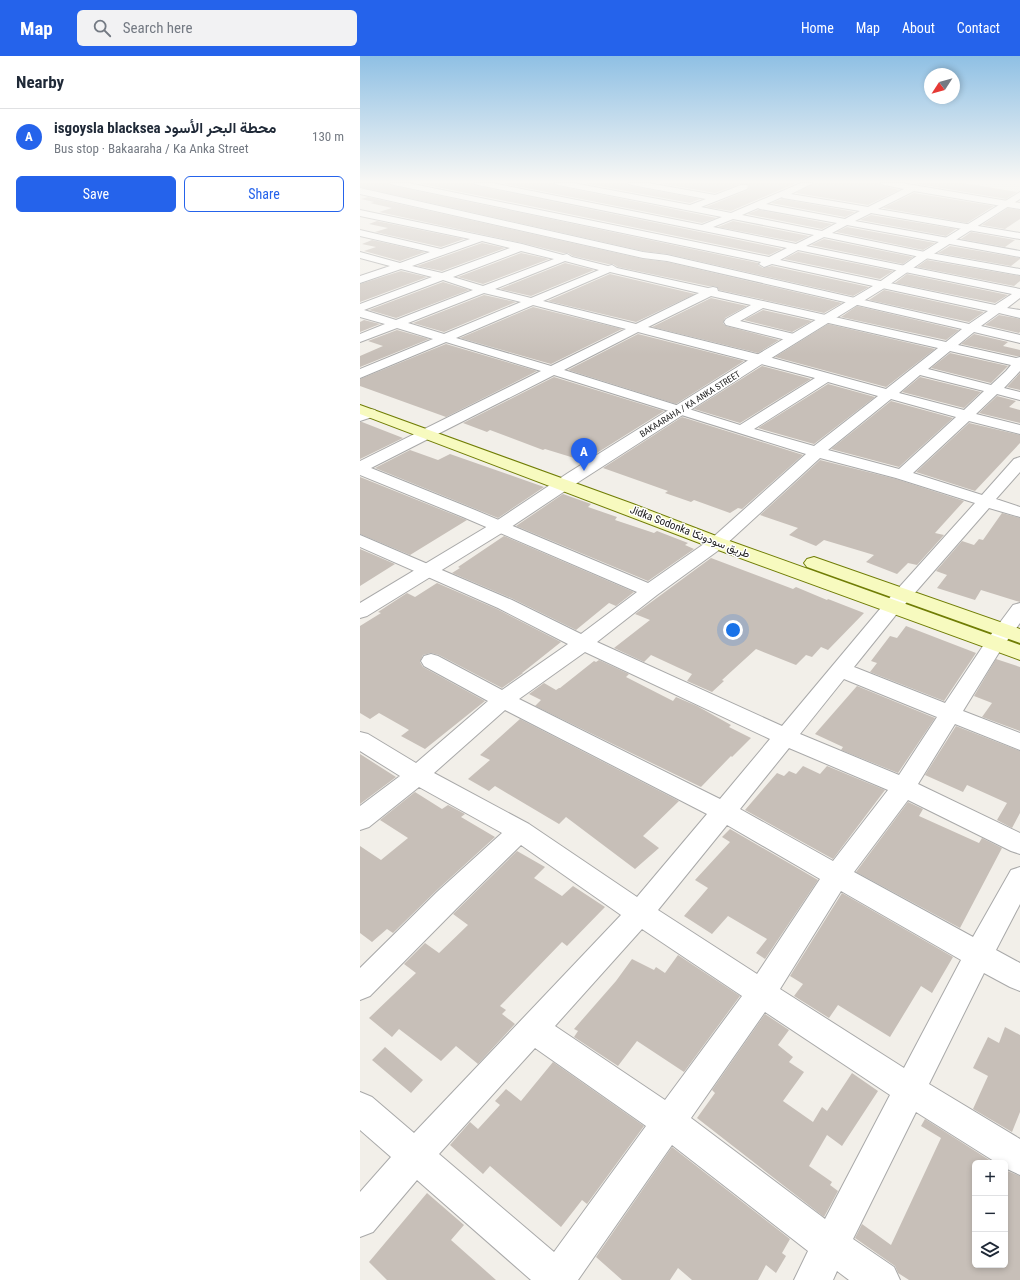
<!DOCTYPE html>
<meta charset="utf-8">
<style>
:root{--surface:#fff;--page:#f2f2f3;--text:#1f2937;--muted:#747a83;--line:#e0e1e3;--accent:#2563eb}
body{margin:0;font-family:"Roboto Condensed",Vazirmatn,sans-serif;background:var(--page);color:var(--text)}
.controls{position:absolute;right:12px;bottom:12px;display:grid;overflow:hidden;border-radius:6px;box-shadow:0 2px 6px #0003}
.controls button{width:36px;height:36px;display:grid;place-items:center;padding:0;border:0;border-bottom:1px solid var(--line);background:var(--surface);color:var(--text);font:20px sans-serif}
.compass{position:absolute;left:564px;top:12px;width:36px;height:36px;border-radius:50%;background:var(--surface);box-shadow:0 2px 6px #0003;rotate:234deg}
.you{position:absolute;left:373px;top:574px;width:14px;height:14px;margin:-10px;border:3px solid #fff;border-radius:50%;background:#1a73e8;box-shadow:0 0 0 6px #1a73e833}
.badge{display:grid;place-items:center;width:26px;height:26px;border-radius:50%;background:var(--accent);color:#fff;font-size:13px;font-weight:700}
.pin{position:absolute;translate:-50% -33px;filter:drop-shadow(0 1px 2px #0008)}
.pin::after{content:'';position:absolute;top:21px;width:14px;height:12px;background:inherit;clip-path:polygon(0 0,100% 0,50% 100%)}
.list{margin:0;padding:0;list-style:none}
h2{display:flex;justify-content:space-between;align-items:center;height:52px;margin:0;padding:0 16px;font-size:17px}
h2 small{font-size:13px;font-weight:400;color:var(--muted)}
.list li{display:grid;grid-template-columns:26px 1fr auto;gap:12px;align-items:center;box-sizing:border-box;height:56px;padding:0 16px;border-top:1px solid var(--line)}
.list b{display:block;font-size:15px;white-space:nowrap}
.list p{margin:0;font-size:13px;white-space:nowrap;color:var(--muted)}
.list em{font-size:13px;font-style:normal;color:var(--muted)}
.actions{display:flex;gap:8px;padding:12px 16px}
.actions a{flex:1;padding:9px 0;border:1px solid var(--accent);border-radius:6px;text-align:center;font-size:14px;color:var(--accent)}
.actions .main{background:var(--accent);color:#fff}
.icon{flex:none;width:22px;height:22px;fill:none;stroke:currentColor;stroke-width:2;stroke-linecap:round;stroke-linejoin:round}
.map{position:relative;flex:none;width:660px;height:1224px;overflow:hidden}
header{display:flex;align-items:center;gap:24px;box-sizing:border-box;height:56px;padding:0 20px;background:var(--accent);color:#fff}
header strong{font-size:19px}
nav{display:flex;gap:22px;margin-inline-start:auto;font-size:14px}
.search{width:280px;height:36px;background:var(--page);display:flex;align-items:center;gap:10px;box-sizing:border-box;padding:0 14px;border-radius:6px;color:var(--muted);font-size:15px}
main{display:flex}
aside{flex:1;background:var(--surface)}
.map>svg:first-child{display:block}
.building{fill:#c7bfb8}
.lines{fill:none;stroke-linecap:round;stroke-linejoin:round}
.minor-casing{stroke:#a9a9a9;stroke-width:2}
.tertiary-casing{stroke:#a9a9a9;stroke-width:2}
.secondary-casing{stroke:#707d05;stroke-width:2}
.minor{fill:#fff;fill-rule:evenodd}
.tertiary{fill:#fff;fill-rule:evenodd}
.secondary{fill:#f7fabf;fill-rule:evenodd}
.labels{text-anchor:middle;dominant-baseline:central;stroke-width:3;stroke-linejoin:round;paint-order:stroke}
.far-street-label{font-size:9px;fill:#222;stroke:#fff}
.street-label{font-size:11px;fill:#222;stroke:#fff}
</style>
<header>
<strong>Map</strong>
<div class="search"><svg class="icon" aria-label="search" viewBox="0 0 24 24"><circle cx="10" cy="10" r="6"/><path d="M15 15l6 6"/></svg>Search here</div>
<nav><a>Home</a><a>Map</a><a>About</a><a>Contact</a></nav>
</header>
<main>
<aside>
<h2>Nearby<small></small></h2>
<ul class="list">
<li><span class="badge">A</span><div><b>isgoysla blacksea محطة البحر الأسود</b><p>Bus stop · Bakaaraha / Ka Anka Street</p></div><em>130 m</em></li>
</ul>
<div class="actions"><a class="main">Save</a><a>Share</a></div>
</aside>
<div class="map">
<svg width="660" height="1224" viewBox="0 0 660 1224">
<rect width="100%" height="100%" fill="#f2efe9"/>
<path class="building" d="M0,127H29L34,130L398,207V209L403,212L412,210L509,231L493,240L307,198L283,195L0,131Z
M57,127H113L118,130L422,193L409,199Z
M141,127H193L198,130L357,162L342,167Z
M223,127H267L272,130L340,143L330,147Z
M298,127H436L371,155L346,151L388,134L389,130L387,128H380L355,137Z
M454,127H519L524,130L539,134L508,149L436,137Z
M552,127H604L657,136L646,143Z
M554,137L634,150L607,167L523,152Z
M8,141L283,203L307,206L482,247L464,257L359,234L357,231L353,230H348L258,211L253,208H248L213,200L208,197H203L162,187L19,156L32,152L10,147L14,146L1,143Z
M422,143H423L495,156L485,161L411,147Z
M648,152L660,154V163L645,173L622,169Z
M398,154H400L472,168L462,173L387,158Z
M511,159L596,173L586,180L500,164Z
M17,165L104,183L81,191L15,176L28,172L9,168Z
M373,165L449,180L436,186L358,171Z
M487,171L575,187L563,194L476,176Z
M611,176L655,184L645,191L601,183Z
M464,183L553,201L543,208L451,189Z
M12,184L65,196L40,205L4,195L16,191L2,188Z
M122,187L145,192L82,215L57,210Z
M590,190L660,202V203L651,210L578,197Z
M438,196L533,215L520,223L424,203Z
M161,197L189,203L123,228L98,221Z
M567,204L660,220V225L654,230L557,211Z
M205,207L234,214L171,240L140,233Z
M41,215L67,221L0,246V228Z
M250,218L335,238L276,266L188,245Z
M547,218L648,239L635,247L535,227Z
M83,226L109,234L36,262L9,254Z
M524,234L624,256L609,266L509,244Z
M124,239L156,246L84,276L53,267Z
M351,242L387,250L365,262L363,267L366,270L419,284L398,297L292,271Z
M497,250L599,274L586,284L481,261Z
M173,251L262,273L191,308L100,282Z
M403,254L452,265L432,276L384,264Z
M639,259L660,263V276L659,277L625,269Z
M4,264L20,268L0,276V266Z
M468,268L575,293L526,331L415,301Z
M37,274L69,283L0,311V300L23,290L8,285Z
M278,278L384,305L316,348L208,314Z
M614,278L648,286L643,290L660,294V300H656L601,288Z
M86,288L177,315L86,361L0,330V323Z
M590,297L648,310L631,327L571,312Z
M402,310L451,323L380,367L334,353Z
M660,317V334L647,331Z
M194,321L304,355L224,405L185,393L183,394L130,374L127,376L103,367Z
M560,321L621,336L604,352L542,336Z
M468,328L515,341L454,388L398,372Z
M637,340L656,345L649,351L660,354V367L619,357Z
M531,345L593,362L539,411L471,393Z
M322,361L443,399L382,453L378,452L370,457L334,444L331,446L305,437L308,435L243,412Z
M0,366H2L43,382L0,403Z
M609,367L660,379V387L615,435L556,416Z
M50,394L78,404L90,398L184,431L138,462L15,412Z
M460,404L536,423L604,445L575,477L584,479L557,509L548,507L537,518L506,506L514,499L464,484L456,490L429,479L438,472L400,459Z
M0,421L102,462L107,464L50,499L0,478Z
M203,438L231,448L228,451L257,461L255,464L294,477L297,475L328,487L325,489L334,493L288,525L156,470Z
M642,457L660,462V546L621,534L615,544L577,532L587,519L576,515L602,485L614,489L619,483L623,484Z
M144,480L274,536L256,550L249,547L216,574L153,543L92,517L100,512L98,511Z
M0,493L35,508L0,530Z
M351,502L433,533L436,531L467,544L468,543L504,557L468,594L461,591L452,601L446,599L436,609L396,593L362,624L364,625L352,636L327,625L332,618L291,599L284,606L254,592L290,564L275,558Z
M77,527L137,553L201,586L162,617H163L142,632L79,599L71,597L63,599L60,606L63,611L125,645L65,693L41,680L49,674L19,657L10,663L0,657V570L21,557L18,556L47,537L55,541Z
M546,570L616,597L584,645L510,616L517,607L511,605L530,580L537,582Z
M636,603L660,611V675L622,661L632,647L614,640Z
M239,604L269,618L266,621L313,645L316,641L337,650L371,669L369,671L391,682L372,701L371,700L341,731L175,650L181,644L169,638L184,627L196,634L199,632H200L234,605L236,606Z
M497,630L575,662L538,717L481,694L483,691L455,678Z
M160,663L319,745L283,780L299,792L275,813L206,761L199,768L135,730L129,735L108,723L130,704L120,699Z
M596,670L660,695V757L652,772L637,764L647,747L607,729L603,736L565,719Z
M0,698L36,721L0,748Z
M443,710L460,718L467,710L525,734L473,803L385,754L417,717L424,720L429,715L436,718Z
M55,736L82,753L88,749L105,758L101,761L135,781L76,835L33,877L27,873L12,886L0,877V790L21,804L48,782L20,764Z
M548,746L563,753L559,760L619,787L622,782L642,792L600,872L496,816Z
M370,773L458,824L405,903L396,897L407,883L368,860L352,878L324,860L348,832L335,824L370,786L362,781Z
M157,795L185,811L174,822L202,840L213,830L245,851L207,890L202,886L140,950L146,954L142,958L155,968L118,1008L96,990L81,1005L39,973L32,981L9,962L56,917L44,908L65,887L79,897L108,869L93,858Z
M482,837L593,901L572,937L561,930L530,981L478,949L469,962L434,940L443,928L430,920Z
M318,899L380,940L324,1016L277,985L258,1010L214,981L218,975L214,973L256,925L272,903L294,914L296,911L305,917Z
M405,958L429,974L418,989L433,1001L429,1006L444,1016L423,1045L453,1066L462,1051L467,1055L492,1017L518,1035L482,1090L467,1079L449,1110L472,1126L470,1129L478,1135L464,1161L337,1062L355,1037L352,1034Z
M645,971L660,979V1056L652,1076L613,1053L628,1020L613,1012L628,981L639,987Z
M25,991L63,1024L51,1037L12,1004Z
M193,1006L284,1070L227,1148L222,1144L201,1171L130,1110L123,1118L90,1089L110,1066L118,1073L140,1049L135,1045L146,1033L161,1045Z
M565,1063L634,1107H615V1209H645V1114L660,1120V1224H549L538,1217L535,1210L495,1182L502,1168L531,1189L581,1082L561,1070Z
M312,1091L430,1183L422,1197L426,1200L416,1217L406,1209L398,1224H332L318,1212L310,1224H262L236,1201Z
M67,1137L104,1169L91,1184L136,1224H27L9,1206Z"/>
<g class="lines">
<g class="minor-casing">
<path id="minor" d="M30,127H48L409,201L427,192L118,129L114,127H132L342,169L362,161L198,129L194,127H213L330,149L346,143L272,129L268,127H288L355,139L381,129H387L388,131L387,133L341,151L371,157L441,127H453L431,138L508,151L544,133L524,129L520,127H541L660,147V153L554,135L518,153L660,177V183L511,157L495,165L660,195V201L487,169L472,177L565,196L660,213V219L565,202L464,181L446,190L660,233V242L647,252L660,254V262L639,257L621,270L660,279V287L614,276L598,289L656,302L660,301V315L644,332L660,336V344L637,338L616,358L660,369V378L609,365L553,417L622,439L654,403L660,401V416L636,443L660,451V461L629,452L539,555L494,611L585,647L627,584L653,549L660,547V567L643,590L603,655L660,677V694L595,668L558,728L660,777V798L651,795L548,744L494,816L613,881L651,814L660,811V848L636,894L660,907V935L650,931L624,917L569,1028L660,1083V1119L645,1112V1107H637L556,1056L493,1183L534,1211L540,1224H489L477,1215L473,1224H434L448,1195L312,1089L218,1224H171L57,1124L13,1176L0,1181V1136L31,1101L0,1074V1036L12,1041L54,1077L261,859L161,789L97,852L10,940L0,944V912L77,836L142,777L59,731L9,771L0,774V750L40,720L0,695V676L8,678L56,707L128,645L64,610L61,605L64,600L71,598L78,600L142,634L208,588L138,552L0,491V479L152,544L221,578L277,536L103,461L0,419V405L181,315L86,286L0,322V313L73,283L37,272L0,286V278L25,268L0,261V248L72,221L41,213L0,227V220L30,210L0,202V196L40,207L70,196L0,180V174L81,193L110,183L0,160V154L162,188L203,199L207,198L212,201L248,210L252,209L257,212L348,232L353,231L357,232L358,235L586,286L602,273L307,205L283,202L0,138V132L283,196L307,199L609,268L628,255L412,208L404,211L399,208L401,206L34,129ZM422,141L423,142L500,155L485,163L406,148ZM398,152L400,153L477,167L462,175L382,159ZM373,163L454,179L436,188L353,171ZM122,185L150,192L82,217L52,210ZM438,194L652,238L635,249L420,204ZM161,195L194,203L123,230L93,221ZM205,205L239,214L171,242L135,233ZM250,216L339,237L276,268L183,245ZM83,224L113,234L36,264L4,254ZM124,237L161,246L84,278L48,267ZM351,240L391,249L366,263L364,266L366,269L434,286L438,285L440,282L438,279L380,265L403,252L578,292L526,333L405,300L288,271ZM173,249L266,273L191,310L96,282ZM278,276L455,322L380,369L204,314ZM590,295L651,309L646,315L631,329L568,313ZM194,319L446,398L351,483L288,527L115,454L11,412ZM560,319L624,335L604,354L539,337ZM468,326L518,340L454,390L394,373ZM531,343L596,361L539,413L468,394ZM460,402L536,422L615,447L525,547L422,670L237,586L297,539L363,491ZM225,596L410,683L360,743L159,643ZM484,623L577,661L539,719L440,678ZM145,654L347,758L277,841L169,768L74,717ZM429,692L528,734L473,805L380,753ZM367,769L460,823L397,918L298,854ZM481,835L601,904L544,1012L420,933ZM282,873L382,940L305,1044L195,970ZM405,956L530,1039L465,1163L331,1062ZM175,992L286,1070L194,1196L79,1098Z
M10,353L15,354L17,357L15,360L0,365V356Z"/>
</g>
<g class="tertiary-casing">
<path id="tertiary" d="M660,136V143L569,201L526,231L405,306L220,425L145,475L7,560L0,562V547L133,467L208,417L395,300L518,227L561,197Z"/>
</g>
<g class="secondary-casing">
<path id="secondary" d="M0,349L273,448L364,483L660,589V604L350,491L0,358Z
M454,501L660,573V587L447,511L444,507L447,503Z"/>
</g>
<use href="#minor" class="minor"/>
<use href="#tertiary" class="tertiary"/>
<use href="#secondary" class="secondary"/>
</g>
<linearGradient id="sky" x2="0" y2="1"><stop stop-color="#8fc0e4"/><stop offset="0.42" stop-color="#f9f8f5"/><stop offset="1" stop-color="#f9f8f5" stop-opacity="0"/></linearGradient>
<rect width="660" height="299" fill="url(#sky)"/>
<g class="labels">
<g class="far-street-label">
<text transform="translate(330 348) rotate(-32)">BAKAARAHA / KA ANKA STREET</text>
</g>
<g class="street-label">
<text transform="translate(330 476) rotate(21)">Jidka Sodonka طريق سودونكا</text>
</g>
</g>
</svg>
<div class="controls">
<button>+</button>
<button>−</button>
<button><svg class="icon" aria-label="layers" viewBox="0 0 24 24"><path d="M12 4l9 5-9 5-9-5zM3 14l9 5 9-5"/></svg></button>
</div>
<svg class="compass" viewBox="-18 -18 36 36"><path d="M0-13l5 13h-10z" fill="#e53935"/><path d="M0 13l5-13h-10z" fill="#747a83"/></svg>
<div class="you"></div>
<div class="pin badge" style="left:224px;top:415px">A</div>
</div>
</main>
